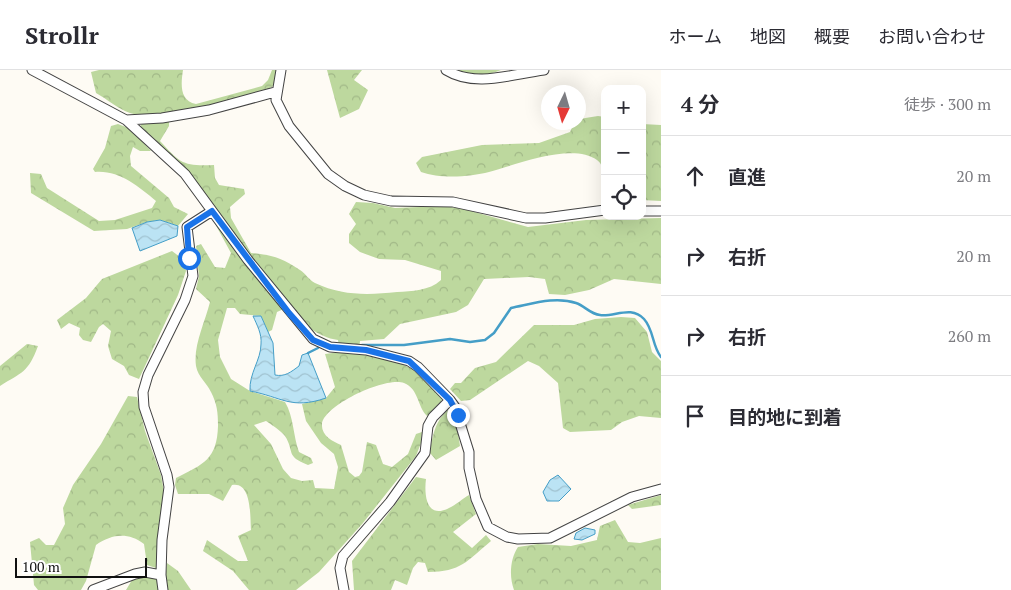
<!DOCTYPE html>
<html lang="ja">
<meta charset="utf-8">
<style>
:root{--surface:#fff;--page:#f7f7f7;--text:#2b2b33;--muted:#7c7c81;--line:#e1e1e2}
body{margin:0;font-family:"PT Serif","Noto Sans JP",serif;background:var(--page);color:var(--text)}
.controls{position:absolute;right:15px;top:15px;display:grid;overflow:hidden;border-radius:10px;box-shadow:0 5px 20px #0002}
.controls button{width:45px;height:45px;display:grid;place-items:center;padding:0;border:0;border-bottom:1px solid var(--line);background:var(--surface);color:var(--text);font:25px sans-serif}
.compass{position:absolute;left:541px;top:15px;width:45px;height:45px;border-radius:50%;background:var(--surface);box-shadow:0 5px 20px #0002;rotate:185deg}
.scale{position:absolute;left:15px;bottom:12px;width:132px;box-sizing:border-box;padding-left:5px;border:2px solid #101010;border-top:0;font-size:14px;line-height:18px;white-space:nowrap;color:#101010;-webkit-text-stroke:4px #fff;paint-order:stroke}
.stop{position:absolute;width:15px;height:15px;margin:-11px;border:4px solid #1a73e8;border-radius:50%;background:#fff}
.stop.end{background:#1a73e8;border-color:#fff;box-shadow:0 1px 5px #0008}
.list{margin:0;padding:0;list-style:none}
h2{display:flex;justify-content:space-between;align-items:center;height:65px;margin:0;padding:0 20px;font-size:21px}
h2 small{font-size:16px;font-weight:400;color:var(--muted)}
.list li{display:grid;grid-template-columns:32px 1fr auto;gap:15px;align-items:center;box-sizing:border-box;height:80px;padding:0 20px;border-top:1px solid var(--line)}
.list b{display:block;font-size:19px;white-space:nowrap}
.list em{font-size:16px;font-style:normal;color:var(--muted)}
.icon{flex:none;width:28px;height:28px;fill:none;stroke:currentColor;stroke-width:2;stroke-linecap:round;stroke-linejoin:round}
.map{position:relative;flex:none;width:661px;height:520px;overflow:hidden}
header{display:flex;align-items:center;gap:30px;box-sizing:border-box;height:70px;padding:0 25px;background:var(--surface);border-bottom:1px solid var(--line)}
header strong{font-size:24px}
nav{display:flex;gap:28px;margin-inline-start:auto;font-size:18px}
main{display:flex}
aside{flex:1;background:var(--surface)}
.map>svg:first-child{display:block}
.forest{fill:url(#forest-crowns);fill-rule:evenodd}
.water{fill:url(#water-waves);stroke:#459ec7}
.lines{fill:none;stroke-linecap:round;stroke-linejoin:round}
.stream{stroke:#459ec7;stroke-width:2.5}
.minor-casing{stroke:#434343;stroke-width:11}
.minor{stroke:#fff;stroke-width:9}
.route{stroke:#1a73e8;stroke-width:6}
</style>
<header>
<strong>Strollr</strong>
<nav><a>ホーム</a><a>地図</a><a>概要</a><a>お問い合わせ</a></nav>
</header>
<main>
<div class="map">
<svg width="661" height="520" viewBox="0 0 661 520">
<defs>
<pattern id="forest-crowns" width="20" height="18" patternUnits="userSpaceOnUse" patternTransform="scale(1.25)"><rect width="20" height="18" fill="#bdd89e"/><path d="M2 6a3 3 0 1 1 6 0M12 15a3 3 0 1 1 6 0" fill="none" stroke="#a1b887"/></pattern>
<pattern id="water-waves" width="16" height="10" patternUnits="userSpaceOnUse" patternTransform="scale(1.25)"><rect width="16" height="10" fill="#bbe3f4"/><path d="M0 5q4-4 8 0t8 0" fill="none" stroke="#a0c2d0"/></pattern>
</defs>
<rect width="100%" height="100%" fill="#fefbf4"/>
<path class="forest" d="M99,0H183C181,13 179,31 196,34L262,16L268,10L272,0H277L275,15L266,20C232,31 164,53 130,43C118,39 107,29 96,23L91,2Z
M327,0H362L354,10L368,20L359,39L340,48Z
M457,0H501C487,6 471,6 457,0Z
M598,46L605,47V118C601,108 607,98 597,90C572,72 515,95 489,102C470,107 440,109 421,102L416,93L422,87L482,75L539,73L570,62L574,53L578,52L579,49Z
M169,51V56L160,71C181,94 183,96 214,95L215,108L219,115L244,119L245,124L230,137L231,148L251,183C273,185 282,188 300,200C306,204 309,210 315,213C342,226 369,225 397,222C412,221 429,221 441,210V201L405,190L379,189L360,182L349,173V164L356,154L349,144L356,132L373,133L395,138L443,136L464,139L528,157L586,150L661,148V214L614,209L589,220L565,225L549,224L545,209L529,207L484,209L468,235L456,242L400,254L384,269L360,271L359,282C402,293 413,292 442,329L438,338L427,346C417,336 419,319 404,313C386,306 324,335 322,354C321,365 332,371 341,375L349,402L355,407L359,406L362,402L367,372L376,375L383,394L392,397L408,384L416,364L422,362L421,373L416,386L363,453L319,502L296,520H249L233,501L203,481L207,470L238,491H248L238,466L251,460C250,447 252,411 232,415L223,431L209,424H178L175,415L176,408C204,394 217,389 218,356C218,342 217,334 211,322C207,313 198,307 196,296C193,276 205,252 210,232L196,219L199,206L196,176L201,174L215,197L225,198L231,183L213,150L220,146L140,57L142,53ZM288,237C302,253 317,267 338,270L340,282L325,284L335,317L326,328L302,334L306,351L321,373L334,384L338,397L334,419L315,418L313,410L302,411L291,408L283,399L271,374L254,355L266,351C272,355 280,360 285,366C295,382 285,386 308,395L313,393L311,388L299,382C293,366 294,347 285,332L250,321L231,309L220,287L218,270L227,238H235L240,244L261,246L268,262L272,260L277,242Z
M118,54L131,59L151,81H140L133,77L130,86L131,96L169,128L174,137L188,144L178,156L160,150L147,152L127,159L94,161L31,123L30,103L41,104L47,118L99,151L115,150L152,138L156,131C138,116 119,100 95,102L93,99L105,78L111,56Z
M642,54L661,55V131L642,130Z
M172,181L184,190L186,201L178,225L139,309L129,305L124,296L112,289L108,276L111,261L103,254L99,257L91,272L83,270L79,265L80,258L69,253L61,259L57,250L86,228L102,209Z
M621,247L635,248L647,262L652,282L661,291V348L639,346L622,352L611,360L570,362L563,358L558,313L539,296L528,291L470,330L461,331L450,319L455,313H461L475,298L496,292L534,255H574L595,249Z
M27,274L38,276C28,303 22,302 0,316V296Z
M128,326L137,327L145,361L161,405L164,422V440L156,498L147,495L144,474C128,462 112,464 96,475L86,511L81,520H38L34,515L30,472L39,468L46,475H54L65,454L63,438L73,415L101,374Z
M448,340L456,349L460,376L436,390L430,383C432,368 435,350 448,340Z
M416,407L426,409C424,424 426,450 449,438C456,435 462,429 469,425L476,444L453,462L472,478L486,465L491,471C467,491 461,502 428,502L425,493L418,492L413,498L407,515L395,510L391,520H354L352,491Z
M661,425V435L632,439L628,435Z
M615,450L628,472L640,473L661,468V520H514C509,507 510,489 518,477L538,474L571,476L597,470L600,456Z
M167,493L178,501L191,520H126L132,510L146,507L165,510Z"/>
<path class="water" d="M160,150L178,156L177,166L140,181L132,158L147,152Z
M253,246H261L273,273L275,305C285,307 291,302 299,296L302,285L308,283L326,328C291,340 282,327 250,321C249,303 261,290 261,274C262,264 257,255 253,246Z
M558,405L571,419L559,431H547L543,422L550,410Z
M585,458L595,460V464L582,470L574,469L576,463Z"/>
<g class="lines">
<path class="stream" d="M362,275H404L450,269L470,272L485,270L494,263L511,238C532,234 555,226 576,233C585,236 590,244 600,245C615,247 631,235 644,249C654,260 652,276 661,287
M308,283L318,278"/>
<g class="minor-casing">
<path id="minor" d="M32,0L126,50L162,48L209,40L275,22
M281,0L276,30L289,56L328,104L345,116L364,125L391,131L453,132L526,148H545L605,140
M446,0C475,18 512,4 544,0
M126,50L185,104L248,190L313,269L330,277L366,280L409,291L418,297L450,330L455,337L469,382V398L476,429L488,457L507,467L518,469L550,468L632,427L661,419
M642,141H661
M93,520L135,504L145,502L161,505
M163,520L161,505L162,470L169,417L167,405L144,337L143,322L148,305L185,230L193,206L187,157L212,141
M344,520L340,498L343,486L390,432L425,383L428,356L433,347L450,330"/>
</g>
<use href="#minor" class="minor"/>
</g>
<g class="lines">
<path class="route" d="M189,188L187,157L212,141L289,243L313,270L330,277L366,280L409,291L450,330L458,345"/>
</g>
</svg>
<div class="controls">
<button>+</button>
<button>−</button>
<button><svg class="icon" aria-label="locate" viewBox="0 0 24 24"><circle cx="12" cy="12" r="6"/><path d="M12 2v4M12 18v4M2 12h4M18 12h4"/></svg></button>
</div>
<svg class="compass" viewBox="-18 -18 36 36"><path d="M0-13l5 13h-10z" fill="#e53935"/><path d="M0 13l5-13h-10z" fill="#7c7c81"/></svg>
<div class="scale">100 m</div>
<div class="stop" style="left:189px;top:188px"></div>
<div class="stop end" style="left:458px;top:345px"></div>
</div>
<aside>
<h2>4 分<small>徒歩 · 300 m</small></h2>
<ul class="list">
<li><svg class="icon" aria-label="ahead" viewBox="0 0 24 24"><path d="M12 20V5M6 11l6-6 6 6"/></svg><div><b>直進</b></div><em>20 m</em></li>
<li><svg class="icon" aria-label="right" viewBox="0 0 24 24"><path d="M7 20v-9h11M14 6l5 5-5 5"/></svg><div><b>右折</b></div><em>20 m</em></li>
<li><svg class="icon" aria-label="right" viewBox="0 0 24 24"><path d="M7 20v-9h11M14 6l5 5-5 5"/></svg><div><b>右折</b></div><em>260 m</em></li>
<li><svg class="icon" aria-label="arrive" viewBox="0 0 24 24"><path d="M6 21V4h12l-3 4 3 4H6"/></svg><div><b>目的地に到着</b></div></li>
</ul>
</aside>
</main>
